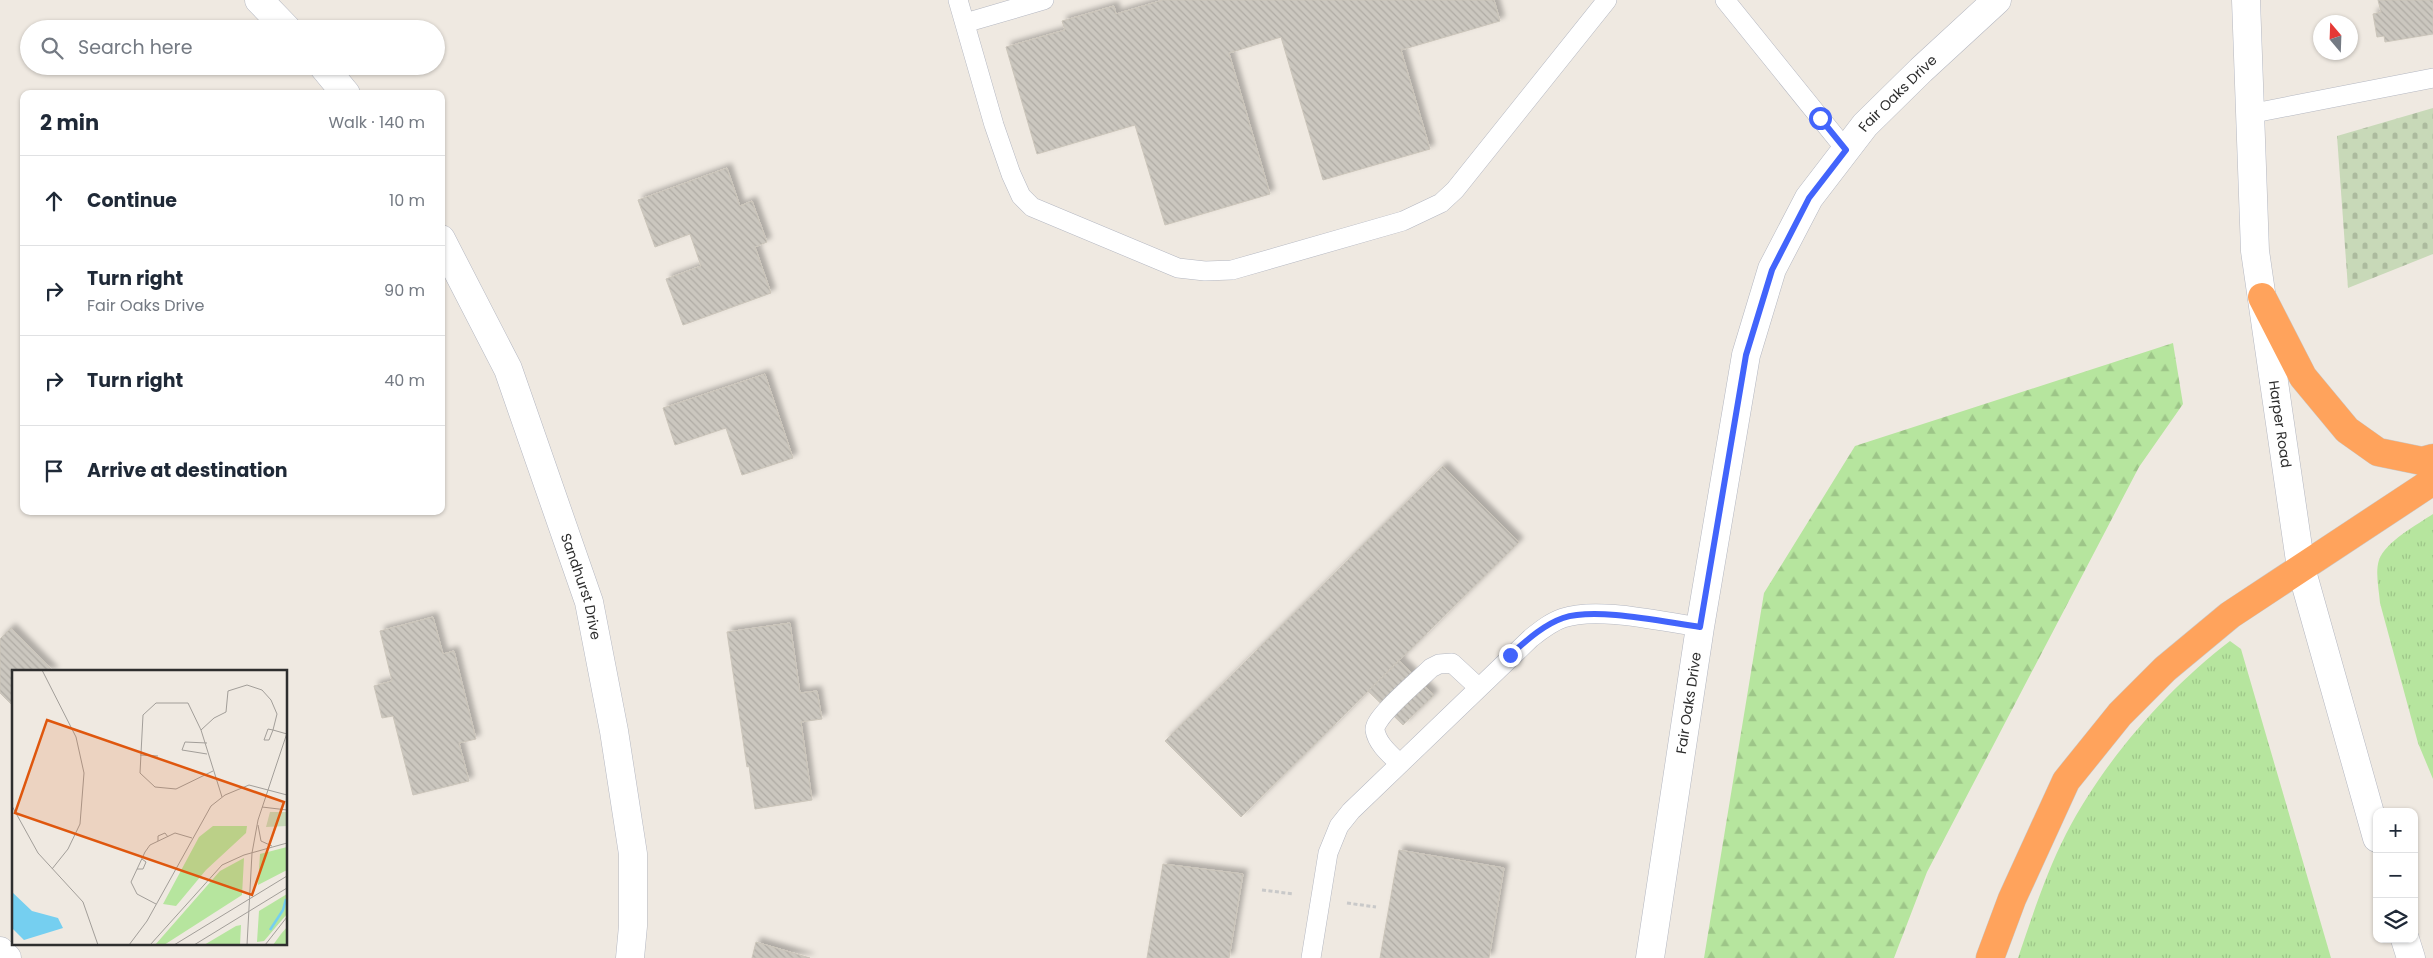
<!DOCTYPE html>
<meta charset="utf-8">
<style>
:root{--surface:#fff;--page:#f6f6f7;--text:#1f2937;--muted:#747a83;--line:#e0e1e3}
body{margin:0;font-family:Poppins,sans-serif;background:var(--page);color:var(--text)}
.controls{position:absolute;right:15px;bottom:15px;display:grid;overflow:hidden;border-radius:10px;box-shadow:0 1px 4px #0004}
.controls button{width:45px;height:45px;display:grid;place-items:center;padding:0;border:0;border-bottom:1px solid var(--line);background:var(--surface);color:var(--text);font:25px sans-serif}
.compass{position:absolute;left:2313px;top:15px;width:45px;height:45px;border-radius:50%;background:var(--surface);box-shadow:0 1px 4px #0004;rotate:341deg}
.stop{position:absolute;width:15px;height:15px;margin:-11px;border:4px solid #4264fb;border-radius:50%;background:#fff}
.stop.end{background:#4264fb;border-color:#fff;box-shadow:0 1px 5px #0008}
.list{margin:0;padding:0;list-style:none}
h2{display:flex;justify-content:space-between;align-items:center;height:65px;margin:0;padding:0 20px;font-size:21px}
h2 small{font-size:16px;font-weight:400;color:var(--muted)}
.list li{display:grid;grid-template-columns:32px 1fr auto;gap:15px;align-items:center;box-sizing:border-box;height:90px;padding:0 20px;border-top:1px solid var(--line)}
.list b{display:block;font-size:19px;white-space:nowrap}
.list p{margin:0;font-size:16px;white-space:nowrap;color:var(--muted)}
.list em{font-size:16px;font-style:normal;color:var(--muted)}
.icon{flex:none;width:28px;height:28px;fill:none;stroke:currentColor;stroke-width:2;stroke-linecap:round;stroke-linejoin:round}
.map{position:relative;flex:none;width:2433px;height:958px;overflow:hidden}
.search{position:absolute;background:var(--surface);box-shadow:0 1px 4px #0004;left:20px;top:20px;width:425px;height:55px;display:flex;align-items:center;gap:12px;box-sizing:border-box;padding:0 18px;border-radius:28px;color:var(--muted);font-size:19px}
.panel{position:absolute;background:var(--surface);box-shadow:0 1px 4px #0004;left:20px;top:90px;width:425px;height:425px;border-radius:10px}
.map>svg:first-child{display:block}
.grass{fill:url(#grass-tufts)}
.forest{fill:url(#forest-firs)}
.cemetery{fill:url(#cemetery-stones)}
.building{fill:url(#building-back-hatch);stroke:#cbc5ba;filter:url(#shadow)}
.lines{fill:none;stroke-linecap:round;stroke-linejoin:round}
.service-casing{stroke:#b4b7c1;stroke-width:20}
.minor-casing{stroke:#b4b7c1;stroke-width:29}
.tertiary-casing{stroke:#b4b7c1;stroke-width:29}
.secondary-casing{stroke:#b4b7c1;stroke-width:29}
.motorway-casing{stroke:#c9c9c9;stroke-width:29}
.path{stroke:#c9c9c9;stroke-width:3;stroke-dasharray:4 2.5;stroke-linecap:butt}
.service{stroke:#fff;stroke-width:19}
.minor{stroke:#fff;stroke-width:28}
.tertiary{stroke:#fff;stroke-width:28}
.secondary{stroke:#fff;stroke-width:28}
.motorway{stroke:#ffa35c;stroke-width:28}
.route{stroke:#4264fb;stroke-width:6}
.labels{text-anchor:middle;dominant-baseline:central;stroke-width:5;stroke-linejoin:round;paint-order:stroke}
.street-label{font-size:14px;fill:#2e2e2e;stroke:#fff}
.inset-river{fill:none;stroke:#75cff0;stroke-width:2.5}
.inset-road{fill:none;stroke:#a29e99;stroke-width:1}
.view{fill:#df570e;fill-opacity:0.15;stroke:#df570e;stroke-width:2.5}
.inset-edge{fill:none;stroke:#2e2e2e;stroke-width:2.5}
</style>
<div class="map">
<svg width="2433" height="958" viewBox="0 0 2433 958">
<defs>
<pattern id="grass-tufts" width="24" height="20" patternUnits="userSpaceOnUse" patternTransform="scale(1.25)"><rect width="24" height="20" fill="#b6e59e"/><path d="M3 7l-1-3M5 7V3M7 7l1-3M15 17l-1-3M17 17v-4M19 17l1-3" fill="none" stroke="#9dc588"/></pattern>
<pattern id="forest-firs" width="22" height="20" patternUnits="userSpaceOnUse" patternTransform="scale(1.25)"><rect width="22" height="20" fill="#b6e59e"/><path d="M5 1l3.5 6h-7zM16 11l3.5 6h-7z" fill="#9dc588"/></pattern>
<pattern id="cemetery-stones" width="16" height="16" patternUnits="userSpaceOnUse" patternTransform="scale(1.25)"><rect width="16" height="16" fill="#c8d9b8"/><path d="M2 7V4a2 2 0 0 1 4 0v3zM10 15v-3a2 2 0 0 1 4 0v3z" fill="#acbb9e"/></pattern>
<pattern id="building-back-hatch" width="6" height="6" patternUnits="userSpaceOnUse" patternTransform="scale(1.25)"><rect width="6" height="6" fill="#cbc7bf"/><path d="M-1 5l2 2M0 0l6 6M5-1l2 2" fill="none" stroke="#afaba4"/></pattern>
<filter id="shadow"><feDropShadow dx="4.5" dy="-4.5" stdDeviation="2.5" flood-color="#0004"/></filter>
</defs>
<rect width="100%" height="100%" fill="#efe9e1"/>
<path class="grass" d="M2433,514V779L2418,743L2380,603C2379,590 2375,572 2379,560C2385,542 2418,524 2433,514Z
M2230,641L2241,649L2331,958H2018C2032,917 2046,873 2066,834C2103,762 2166,690 2230,641Z"/>
<path class="forest" d="M2173,343L2183,404L2139,467L1927,872L1894,958H1704L1764,593L1855,446Z"/>
<path class="cemetery" d="M2433,108V254L2348,288L2337,136Z"/>
<path class="building" d="M1163,0H1494L1500,21L1401,50L1430,149L1323,180L1281,37L1229,53L1270,194L1165,225L1135,125L1037,154L1006,47L1065,30L1062,21L1114,6L1116,14Z
M2378,0H2433V34L2385,42L2384,36L2377,37L2373,14L2381,12Z
M727,168L740,206L752,201L767,242L755,247L771,293L683,325L666,279L701,266L690,234L655,247L638,200Z
M765,374L793,458L742,475L726,428L675,445L663,408Z
M1443,466L1519,542L1241,817L1165,741Z
M433,617L443,654L454,651L476,739L459,743L469,781L413,795L393,716L382,718L374,686L392,681L380,631Z
M790,623L800,693L817,691L822,719L801,722L812,800L755,809L749,766L747,767L727,632Z
M11,628L54,672H14V707L0,693V639Z
M1399,660L1434,695L1403,725L1368,691Z
M1399,850L1504,868L1489,958H1380Z
M1163,864L1243,874L1229,958H1147Z
M756,942L810,958H752Z"/>
<g class="lines">
<g class="service-casing">
<path id="service" d="M958,0L994,125L1011,174L1021,196L1032,207L1178,268L1205,271L1232,270L1403,221L1441,203L1455,190L1607,0
M1725,0L1846,150
M965,23L1044,0
M2249,114L2433,78
M1400,764C1391,755 1377,744 1375,730C1373,718 1421,678 1431,668L1439,664L1452,663L1478,687
M1311,958L1328,853L1339,826L1351,811L1531,638C1541,630 1551,622 1563,618C1598,606 1663,622 1700,627"/>
</g>
<g class="minor-casing">
<g id="minor">
<path d="M259,0L287,29"/>
<path d="M323,66L346,94"/>
<path id="s1" d="M441,239L508,369L589,602L614,731L633,854V926L630,958"/>
<path d="M0,951L7,958"/>
</g>
</g>
<g class="tertiary-casing">
<g id="tertiary">
<path id="s2" d="M1650,958L1700,627L1746,355L1772,269L1809,198L1865,125L1921,70L1997,0"/>
</g>
</g>
<g class="secondary-casing">
<g id="secondary">
<path id="s3" d="M2246,0L2255,251L2301,568L2377,838"/>
<path d="M2405,939L2411,958"/>
</g>
</g>
<g class="motorway-casing">
<path id="motorway" d="M2262,297L2303,377L2347,430L2378,452L2422,461L2433,458
M1990,958L2012,899L2066,781L2120,714L2165,669L2230,615L2433,481"/>
</g>
<path class="path" d="M1262,890L1294,894
M1347,903L1376,907"/>
<use href="#service" class="service"/>
<use href="#minor" class="minor"/>
<use href="#tertiary" class="tertiary"/>
<use href="#secondary" class="secondary"/>
<use href="#motorway" class="motorway"/>
</g>
<g class="lines">
<path class="route" d="M1510,655C1526,641 1543,625 1563,618C1596,607 1664,622 1700,627L1746,355L1772,270L1809,198L1846,150L1820,118"/>
</g>
<g class="labels">
<g class="street-label">
<text stroke="none"><textPath href="#s2" startOffset="918">Fair Oaks Drive</textPath></text>
<text stroke="none"><textPath href="#s3" startOffset="426">Harper Road</textPath></text>
<text stroke="none"><textPath href="#s1" startOffset="376">Sandhurst Drive</textPath></text>
<text stroke="none"><textPath href="#s2" startOffset="258">Fair Oaks Drive</textPath></text>
</g>
</g>
<g transform="translate(12 670)">
<rect width="275" height="275" fill="#efe9e1"/>
<path d="M275,177V200L246,215L248,184ZM232,188L230,225L152,275H143L208,201ZM275,224V244L252,271L245,272L247,241ZM229,255L228,275H192L224,256Z" fill="#b6e59e"/>
<path d="M201,156H235L234,163L194,200L164,236L151,234L187,167ZM275,257V275H261L269,264Z" fill="#b6e59e"/>
<path d="M258,142H275V156L254,157Z" fill="#c8d9b8"/>
<path d="M0,222L20,241L46,248L51,258L12,270L0,258Z" fill="#75cff0"/>
<path class="inset-river" d="M258,260L271,240L274,229"/>
<path class="inset-road" d="M30,0L64,67L72,103L68,154L56,179L40,199M189,60L176,33H144L131,45L128,103L143,117L164,119L201,101M195,73L173,72L170,80L195,84M128,85L146,86M210,127L189,60L202,48L214,42L216,21L235,15L250,20L259,30L265,44L261,60L257,70H252L256,59L261,60L275,64M0,136L26,183L71,232L86,275M250,137L275,140M246,155L249,171L260,176M146,171V166L153,163L156,167M125,199H131L134,192L130,189M144,234L125,224L119,212L133,182L138,175L163,163L180,168M117,275L135,251L199,136L213,125L237,115L275,125M138,275L210,195L232,185L275,173M162,275L275,206M182,275L275,218M235,275L240,183L246,150L275,63M253,275L275,247"/>
<path class="view" d="M35,50L272,132L240,225L3,143Z"/>
<rect width="275" height="275" class="inset-edge"/>
</g>
</svg>
<div class="controls">
<button>+</button>
<button>−</button>
<button><svg class="icon" aria-label="layers" viewBox="0 0 24 24"><path d="M12 4l9 5-9 5-9-5zM3 14l9 5 9-5"/></svg></button>
</div>
<svg class="compass" viewBox="-18 -18 36 36"><path d="M0-13l5 13h-10z" fill="#e53935"/><path d="M0 13l5-13h-10z" fill="#747a83"/></svg>
<div class="stop" style="left:1820px;top:118px"></div>
<div class="stop end" style="left:1510px;top:655px"></div>
<div class="search"><svg class="icon" aria-label="search" viewBox="0 0 24 24"><circle cx="10" cy="10" r="6"/><path d="M15 15l6 6"/></svg>Search here</div>
<section class="panel">
<h2>2 min<small>Walk · 140 m</small></h2>
<ul class="list">
<li><svg class="icon" aria-label="ahead" viewBox="0 0 24 24"><path d="M12 20V5M6 11l6-6 6 6"/></svg><div><b>Continue</b></div><em>10 m</em></li>
<li><svg class="icon" aria-label="right" viewBox="0 0 24 24"><path d="M7 20v-9h11M14 6l5 5-5 5"/></svg><div><b>Turn right</b><p>Fair Oaks Drive</p></div><em>90 m</em></li>
<li><svg class="icon" aria-label="right" viewBox="0 0 24 24"><path d="M7 20v-9h11M14 6l5 5-5 5"/></svg><div><b>Turn right</b></div><em>40 m</em></li>
<li><svg class="icon" aria-label="arrive" viewBox="0 0 24 24"><path d="M6 21V4h12l-3 4 3 4H6"/></svg><div><b>Arrive at destination</b></div></li>
</ul>
</section>
</div>
